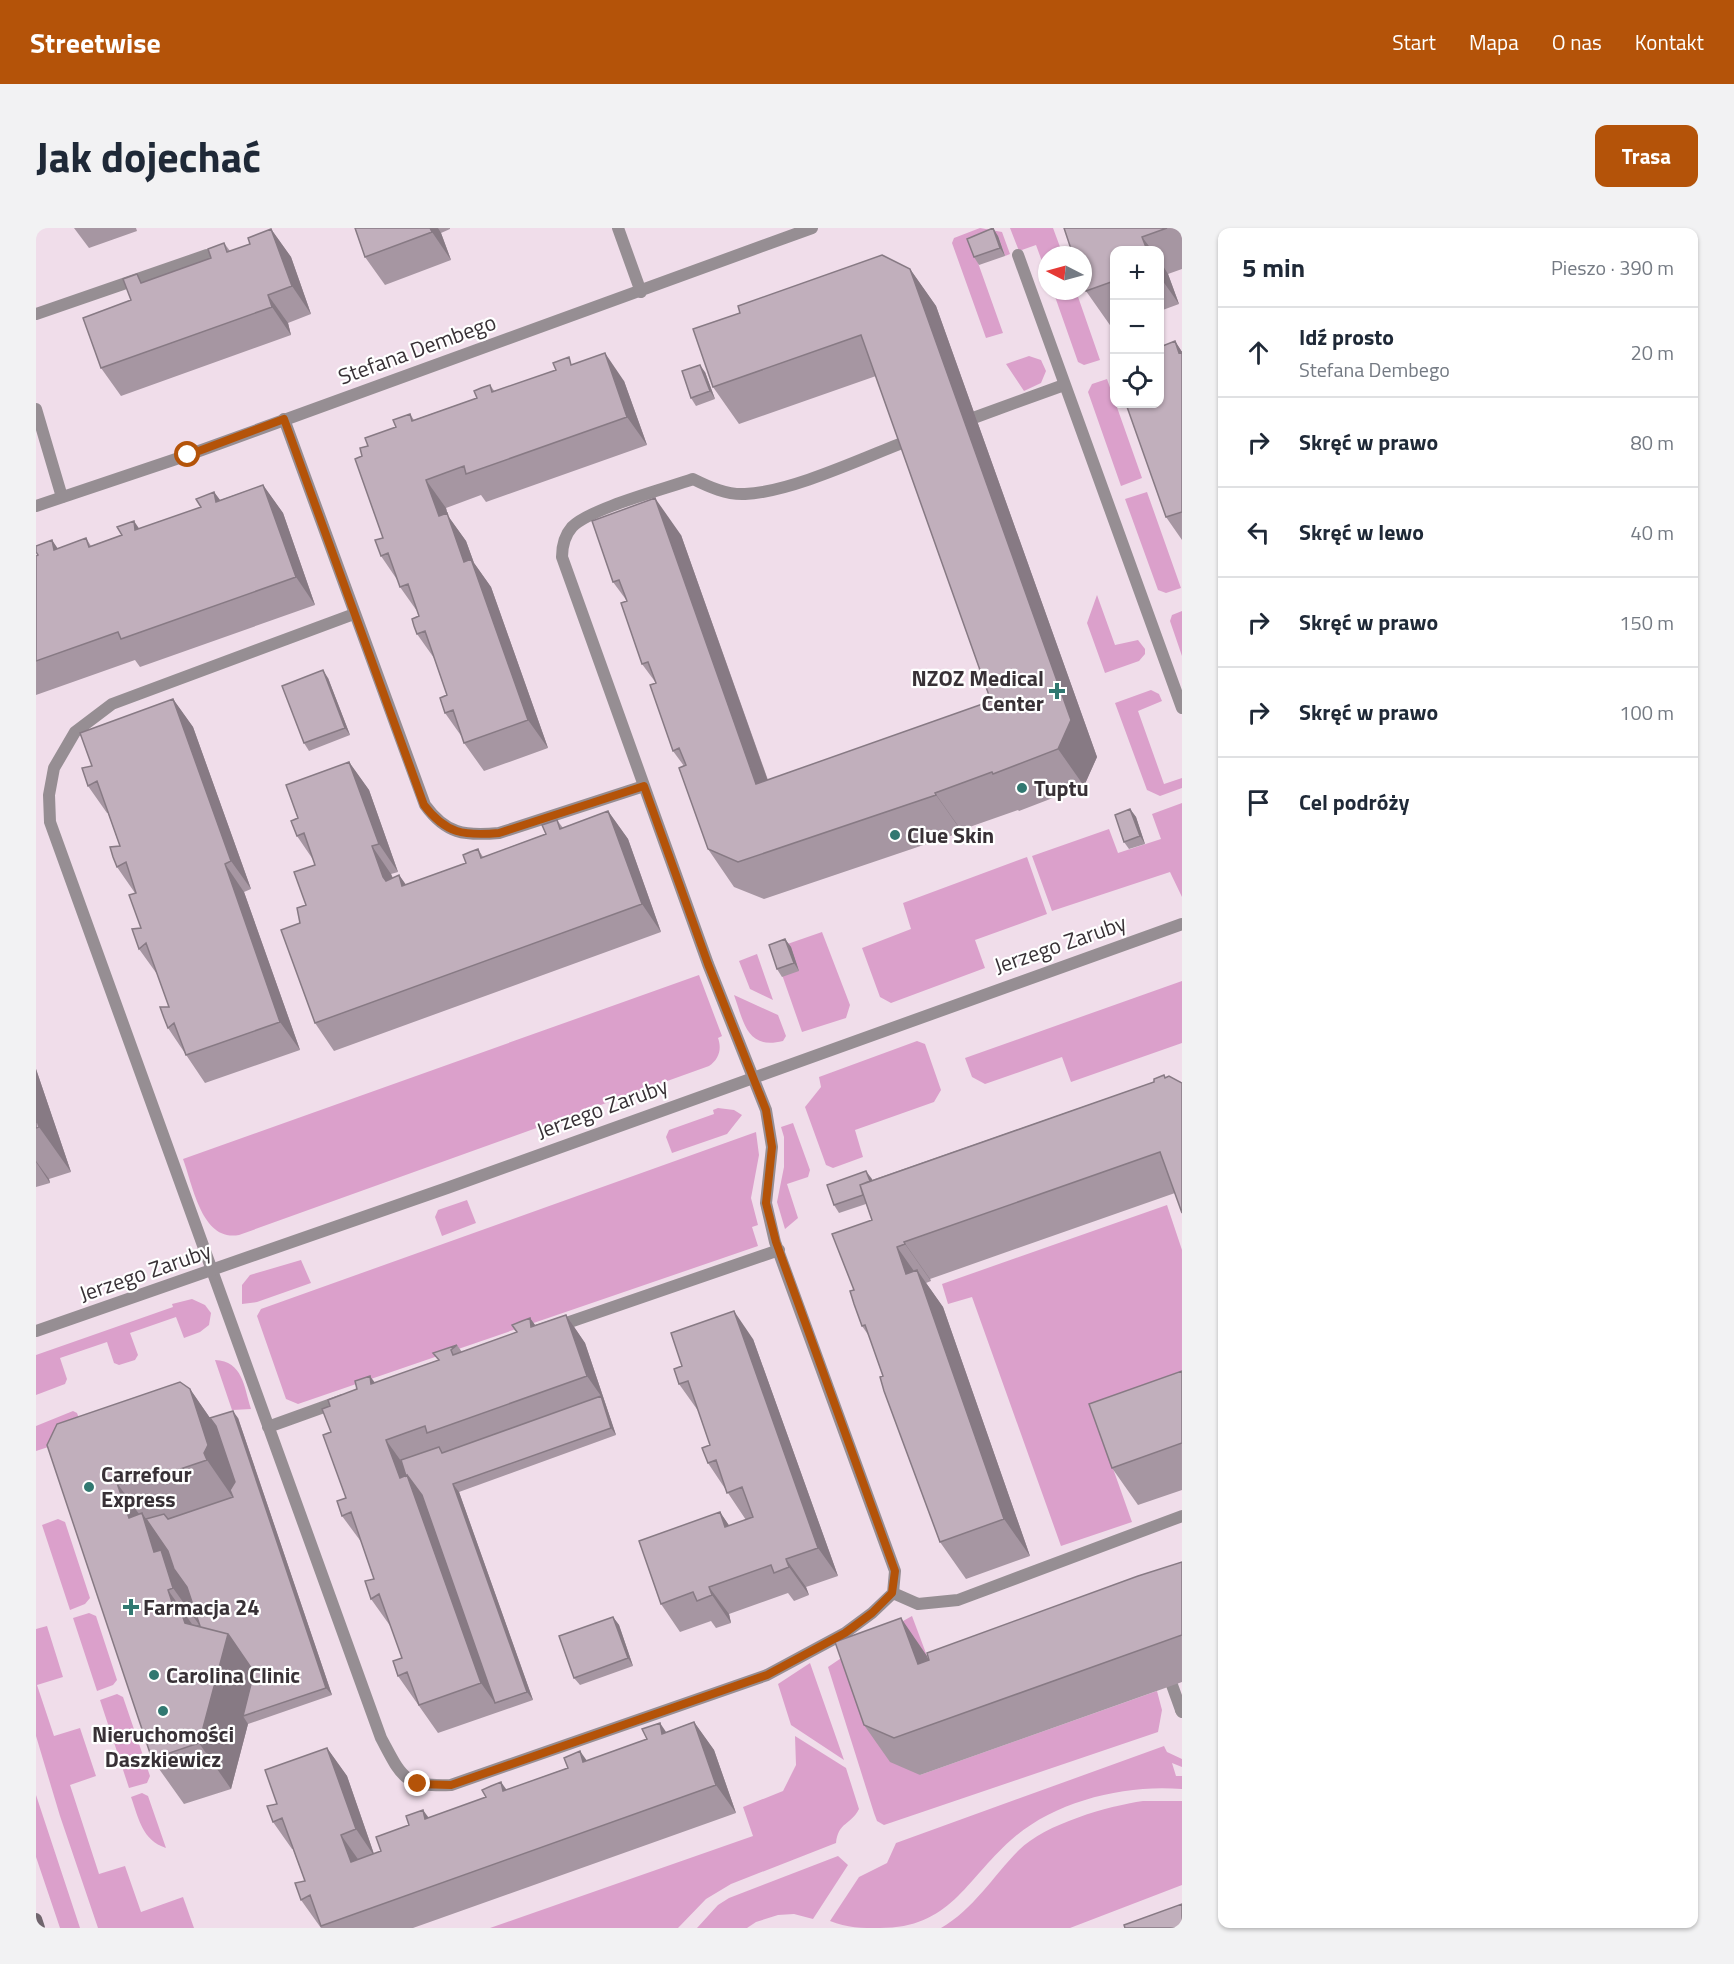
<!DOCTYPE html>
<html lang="pl">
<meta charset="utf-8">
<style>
:root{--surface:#fff;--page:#f2f2f3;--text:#1f2937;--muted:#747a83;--line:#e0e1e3;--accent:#b45309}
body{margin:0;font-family:"Titillium Web",sans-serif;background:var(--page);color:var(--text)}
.controls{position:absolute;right:18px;top:18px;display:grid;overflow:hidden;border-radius:12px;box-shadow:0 2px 4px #0004}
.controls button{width:54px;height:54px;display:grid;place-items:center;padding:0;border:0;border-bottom:2px solid var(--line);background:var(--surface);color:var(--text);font:30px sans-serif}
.compass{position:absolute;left:1002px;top:18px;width:54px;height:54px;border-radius:50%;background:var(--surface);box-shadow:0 2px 4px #0004;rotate:276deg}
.stop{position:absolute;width:18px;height:18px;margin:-14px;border:4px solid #b45309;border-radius:50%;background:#fff}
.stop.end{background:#b45309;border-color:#fff;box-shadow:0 2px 6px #0008}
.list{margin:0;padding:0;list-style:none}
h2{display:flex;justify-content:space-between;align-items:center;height:78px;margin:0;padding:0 24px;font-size:26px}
h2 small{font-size:20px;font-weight:400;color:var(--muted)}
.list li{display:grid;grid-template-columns:39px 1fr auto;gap:18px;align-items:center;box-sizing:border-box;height:90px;padding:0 24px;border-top:2px solid var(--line)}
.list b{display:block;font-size:22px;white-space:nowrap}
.list p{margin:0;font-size:20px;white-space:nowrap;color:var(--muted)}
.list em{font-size:20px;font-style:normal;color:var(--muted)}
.icon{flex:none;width:33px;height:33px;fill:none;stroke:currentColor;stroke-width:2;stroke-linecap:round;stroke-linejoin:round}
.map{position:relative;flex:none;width:1146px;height:1700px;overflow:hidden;border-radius:12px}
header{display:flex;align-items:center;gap:36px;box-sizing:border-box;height:84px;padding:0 30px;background:var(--accent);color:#fff}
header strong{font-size:28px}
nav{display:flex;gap:33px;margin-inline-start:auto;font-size:21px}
.intro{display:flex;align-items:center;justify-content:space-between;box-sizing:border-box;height:144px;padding:0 36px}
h1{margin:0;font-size:42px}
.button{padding:15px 27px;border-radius:12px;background:var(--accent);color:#fff;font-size:21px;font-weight:700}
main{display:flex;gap:36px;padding:0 36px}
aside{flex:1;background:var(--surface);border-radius:12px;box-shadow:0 2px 4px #0004}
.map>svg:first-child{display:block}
.green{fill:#dba0cb}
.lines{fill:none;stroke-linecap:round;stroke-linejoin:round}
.lane{stroke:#968e93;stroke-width:12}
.street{stroke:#968e93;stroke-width:12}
.secondary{stroke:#70656d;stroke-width:12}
.wall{fill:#a696a2}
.shaded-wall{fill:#877a84}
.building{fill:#c1afbc;stroke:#877a84;stroke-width:1.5}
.route{stroke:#b45309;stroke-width:8}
.poi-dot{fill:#317871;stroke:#fff;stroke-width:2}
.labels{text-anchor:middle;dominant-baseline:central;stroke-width:4.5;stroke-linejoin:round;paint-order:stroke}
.street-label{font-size:22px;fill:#383136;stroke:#fff}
.poi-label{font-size:22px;font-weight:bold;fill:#383136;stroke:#fff;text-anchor:start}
</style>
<header>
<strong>Streetwise</strong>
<nav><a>Start</a><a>Mapa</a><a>O nas</a><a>Kontakt</a></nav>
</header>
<div class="intro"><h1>Jak dojechać</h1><a class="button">Trasa</a></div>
<main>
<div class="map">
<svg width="1146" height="1700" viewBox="0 0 1146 1700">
<rect width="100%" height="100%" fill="#f0ddea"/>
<path class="green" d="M944,0L966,4L974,26L969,28L962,8L936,18L967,105L950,110L916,15L918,10Z
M974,0H1017L1027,27H1011V47L1000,17L983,23Z
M1017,63H1040L1064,132L1048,137L1042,134Z
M993,128L1005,132L1010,143L1005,155L988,163L970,136Z
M1071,151L1106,250L1085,258L1052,164L1056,156Z
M1111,264L1145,360L1130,365L1122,362L1089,271Z
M1061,367L1079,417L1102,412L1109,421V426L1103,433L1069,445L1051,395Z
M1146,383V428L1134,393L1136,387Z
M1115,462L1123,466L1126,473L1102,483L1128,556L1146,550V560L1124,568L1111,562L1079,475Z
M1146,575V669L1134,644L1016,683L996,628L1073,601L1082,625L1125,611L1116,586Z
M991,629L1011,686L939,712L949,740L855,775L844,769L826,720L875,701L867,675Z
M786,704L814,777L810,790L766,804L737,721Z
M721,726L737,772L714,761L703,733Z
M663,747L686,808L682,810C686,821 683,831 673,838L203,1007C166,1014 157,958 147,931Z
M1146,753V815L1035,854L1026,829L949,856L936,849L929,830Z
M698,767L742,787L750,808L747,813C711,822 708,795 698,767Z
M881,813L889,816L905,862L898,874L819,902L827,929L797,940L790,937L769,879L785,859L783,849Z
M682,880L698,882L706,887L691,906L636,925L630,909L633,902L678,886L677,882Z
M757,895L774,942L772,949L751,956L762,990L749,1001L741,974L748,939V909L745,899Z
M720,904L723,927L715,970L722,997L716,999L722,1018L262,1176L250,1171L221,1088L225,1081Z
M431,972L440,995L406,1008L399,989L402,982Z
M1131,977L1146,1022V1157L1058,1187L1096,1294L1025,1318L936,1069L912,1076L906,1056Z
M265,1032L275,1055L221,1074L206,1076V1057L214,1047Z
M156,1071L169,1077L175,1085L173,1097L164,1104L148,1110L140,1089L94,1105L102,1127L99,1132L83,1137L78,1135L71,1114L24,1130L31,1151L29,1156L0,1167V1127L137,1079L136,1076Z
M179,1132C207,1133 208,1159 215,1181L196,1182Z
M37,1183L41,1185L49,1207L0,1223V1198Z
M22,1291L29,1294L54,1370L49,1376L34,1382L6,1297Z
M53,1385L60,1388L81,1452L77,1457L61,1463L37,1390Z
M876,1388L891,1428L825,1451L884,1547L1121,1463L1126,1482L1122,1504L848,1597L841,1593L838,1585L792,1439L826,1416Z
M11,1398L27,1449L1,1457L18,1508L44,1500L60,1548L34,1557L63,1646L89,1638L105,1684L147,1669L158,1700H62L24,1588L0,1508V1401Z
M774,1435L808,1532L755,1497L742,1456Z
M81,1466L87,1469L114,1548L111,1555L93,1560L64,1472Z
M759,1508L810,1540L823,1581C815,1597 802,1594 800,1615L695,1656L670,1671L642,1700H454L717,1608L707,1579L747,1563L760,1537Z
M1128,1518L1131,1524L1146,1531V1539L1136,1535L1140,1548H1146V1561C1089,1556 1018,1573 975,1612C929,1653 914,1700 844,1700C826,1700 811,1700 794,1693L823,1649L851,1635L860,1615Z
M106,1565L112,1568L130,1620C106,1612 103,1591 95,1569Z
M0,1567L44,1700H24L0,1629Z
M1107,1573H1146V1657L1034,1700H905C937,1682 958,1647 983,1622C1009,1596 1072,1578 1107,1573Z
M802,1628L812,1637L777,1691L758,1686L742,1687L720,1694L711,1700H661L682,1677L693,1670Z"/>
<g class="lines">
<path class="lane" d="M0,86L171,27
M0,181L26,269
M940,189L1028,157
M248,191L389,577C410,606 428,608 463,605L608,558
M318,386L76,476L39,504L18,540L13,567L14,594L345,1510C366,1549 367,1559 415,1557L731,1447L809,1405L836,1385L857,1365L859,1343L739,1014L730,975L736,919L730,882L672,736L526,329C526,319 529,307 536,299C555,280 629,261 657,251C673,259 691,267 709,266C756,264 829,229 876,211
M519,1099L743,1022
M232,1199L307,1172
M857,1365L882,1376L922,1372L1146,1288
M1136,1457L1145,1482"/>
<path class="street" d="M582,0L605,64
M982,27L1146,480
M0,278L152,227L776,0
M0,1103L411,960L1146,696
M1145,1482L1146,1484"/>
<path class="secondary" d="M0,1691L3,1700"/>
</g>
<path class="wall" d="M38,0H100L101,3L53,20Z
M319,0H414V1L405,5L415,32L349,57L329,29Z
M1028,0H1146V41L1132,46L1143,76L1124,83V22H1078V99L1076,100L1050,63Z
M235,1L255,29L275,86L252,95L255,107L85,168L65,140L95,72L107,54L175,30L188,15L194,23L214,16Z
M962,8L969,28L943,37L938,29Z
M874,41L900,78L1061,529L1048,558L983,583L982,582L925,602L926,604L728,671L698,659L672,621L648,538L637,523L620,455L606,436L591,373L577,354L645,307L732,552L955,473L840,148L703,196L677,159Z
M1139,113L1146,124V312L1130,289Z
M537,136L588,153L611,217L450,274L445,267L410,280L412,288L430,313L438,335L455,359L512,520L448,543L428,515L426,509L409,485L411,467L398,430L381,406L383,388L381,383L364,359L362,353L345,328L347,310L326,228L332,218L360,199L374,186L378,192L441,170L454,157L459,164Z
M669,144L679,171L660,178L655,170Z
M227,257L247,285L279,377L104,439L99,432L0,467V328L2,327L16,312L21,321L50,310L55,318L165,279L178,264L184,272Z
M292,450L314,507L273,523L268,515Z
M137,471L157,499L215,661L208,664L264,822L169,855L132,800L133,779L121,746L103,721L105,700L99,665L81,639L84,618L72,585H71L52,558L56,538Z
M313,534L333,562L362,644L355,646L357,650L363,647L370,657L430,635L442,621L447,629L510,606L521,592L527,600L572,583L592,611L625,704L298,823L279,795L264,695L270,677L279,637L278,633L261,608L262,590Z
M1094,581L1100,589L1109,616L1093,621L1088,614Z
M749,711L755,719L763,743L746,749L741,741Z
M0,841L35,944L13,951L14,955L0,959Z
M1118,854L1139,965L894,1051L895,1053L890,1055L907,1079L994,1328L930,1351L904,1314L833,1108L826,1098L818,1062L836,992L830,976L803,985L798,977L836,951V952Z
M530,1087L549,1115L580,1207L423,1264L497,1472L402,1505L362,1448L366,1430L355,1399L335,1371L338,1351L326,1315L306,1288L310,1270L295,1204L294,1178L339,1155L402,1132L421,1117L426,1124L481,1104L494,1090L499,1097Z
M717,1111L802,1348L770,1359L773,1367L758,1373L752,1365L693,1386L695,1395L680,1400L675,1393L644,1404L625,1376L684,1284L693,1298L710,1292L672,1235L674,1217L663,1184L643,1156Z
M1146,1143V1262L1102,1277L1076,1240Z
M154,1161L174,1190H202L296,1467L212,1496L195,1561L148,1576L116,1531L11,1217Z
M1146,1334V1454L884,1547L854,1534L828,1497L891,1428L893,1433Z
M577,1389L583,1397L597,1438L544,1457L538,1450Z
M658,1494L678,1522L700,1585L377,1700H285L265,1672L269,1653L257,1621H256L237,1594L241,1576L291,1520L311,1548L338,1626L345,1623L393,1590Z"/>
<path class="shaded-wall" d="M394,0H402L405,5L415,32L396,4Z
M957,0L962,8L969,28L964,20Z
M235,1L255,29L275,86L256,58Z
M1106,9L1116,22H1111Z
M1124,33L1132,46L1143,76L1124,49Z
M874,41L900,78L1061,529L1048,558L1022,521Z
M232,67L252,95L255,107L236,79Z
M1139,113L1146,124L1143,125Z
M569,125L588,153L611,217L591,189Z
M664,137L669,144L679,171L674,163Z
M390,252L410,280L412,288L430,313L438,335L455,359L512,520L492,492L428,334L403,288Z
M227,257L247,285L279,377L260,349Z
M178,264L198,291L180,274Z
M619,270L645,307L746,593L720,556Z
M98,293L117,321L99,302Z
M16,312L35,340L18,322Z
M287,442L292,450L314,507L309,500Z
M137,471L157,499L215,661L195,633Z
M313,534L333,562L362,644L343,616Z
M899,565L925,602L926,604L900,567Z
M1094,581L1100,589L1109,616L1104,608Z
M572,583L592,611L625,704L606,676Z
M336,618L355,646L367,677L347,649Z
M189,636L208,664L264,822L244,794Z
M363,647L383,675L366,658Z
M749,711L755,719L763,743L758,735Z
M0,841L35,944L3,899L0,889Z
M0,933L13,951L14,955L0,934Z
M830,943L836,951L843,971L837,964Z
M868,1014L894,1051L895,1053L869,1016Z
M861,1019L885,1053L881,1042L907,1079L994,1328L968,1291L870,1046Z
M698,1083L717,1111L802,1348L782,1320Z
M530,1087L549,1115L580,1207L575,1200L565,1168L551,1148Z
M494,1090L514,1118L495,1099Z
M334,1148L354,1175L335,1156Z
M154,1161L185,1206L204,1262L202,1277L171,1232L168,1225Z
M197,1183L202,1190L296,1467L290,1460Z
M350,1212L370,1240L391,1275L459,1475L445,1455L364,1250Z
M81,1255L108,1293L106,1285L137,1331L156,1367L169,1405L137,1360L93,1290Z
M417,1256L423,1264L497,1472L491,1464Z
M684,1284L703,1312L689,1299Z
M750,1331L770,1359L773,1367L753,1339Z
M673,1359L693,1386L695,1395L676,1367Z
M132,1362L175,1423L179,1434L138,1380Z
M577,1389L583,1397L597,1438L592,1430Z
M865,1390L891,1428L908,1473L882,1436Z
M192,1406L223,1451L207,1488L212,1496L195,1561L163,1515Z
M658,1494L678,1522L700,1585L680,1557Z
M624,1495L643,1523L626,1506Z
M291,1520L311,1548L339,1629L320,1601Z
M544,1523L564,1551L547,1534Z
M465,1554L485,1582L467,1563Z
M387,1582L407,1609L389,1591Z
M305,1607L324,1634H315Z"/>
<path class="building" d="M319,0H394L396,4L329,29Z
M957,0L964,20L938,29L931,11Z
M1028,0H1131L1106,9L1111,22H1078V53L1050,63L1047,54V27H1037Z
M235,1L256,58L232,67L236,79L65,140L47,90L95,72L87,51L101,46L105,55L175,30L172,21L188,15L191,24L214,16L212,10Z
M846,27L874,41L1035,492L1022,521L957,546L956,544L899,565L900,567L702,634L672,621L643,540L650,537L643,520L637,523L614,457L620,455L612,434L606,436L585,375L591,373L583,352L577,354L556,293L619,270L720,556L955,473L825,107L677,159L657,101L704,85L702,78Z
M1139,113L1143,125L1146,124V284L1130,289L1090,176H1124V119Z
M569,125L591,189L430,246L428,238L390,252L403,288L411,285L428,334L435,331L492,492L428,515L417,482L409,485L404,470L411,467L389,403L381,406L378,398L376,391L383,388L372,356L364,359L352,325L345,328L339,312L347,310L319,231L326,228L324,220L332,218L329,210L360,199L357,192L374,186L376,193L441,170L438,163L445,160L454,157L456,164L520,142L517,135L533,129L535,137Z
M664,137L674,163L655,170L646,143Z
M227,257L260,349L85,411L82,404L0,433V328L2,327L0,324V318L16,312L18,322L50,310L53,319L86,307L81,299L98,293L99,302L165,279L160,271L178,264L180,274Z
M287,442L309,500L268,515L246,458Z
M137,471L195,633L189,636L244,794L150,827L138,795L132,800L128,790L124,779H133L110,715L103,721L96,701L105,700L93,667L100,665L90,634L81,639L77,629L74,619L84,618L61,553L52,558L46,540L56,538L44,505Z
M313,534L343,616L336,618L347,649L350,653L363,647L366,658L430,635L427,627L434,624L442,621L445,630L510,606L506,597L521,592L524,601L572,583L606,676L279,795L245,702L264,695L261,680L270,677L258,644L279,637L268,605L261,608L255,593L262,590L250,557Z
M1094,581L1104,608L1088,614L1079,587Z
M749,711L758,735L741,741L733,717Z
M1128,847L1129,850L1133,848L1146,855V985L1124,924L868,1014L869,1016L861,1019L870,1046L881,1042L968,1291L904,1314L848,1163L844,1149L847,1148L829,1097L826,1098L818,1076L814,1063L818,1062L796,1006L836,992L824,957L1118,854V851Z
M0,889L3,899L0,900Z
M830,943L834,953L824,957L827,967L798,977L791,957Z
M698,1083L782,1320L750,1331L753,1339L738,1345L735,1337L673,1359L676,1367L661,1373L657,1364L625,1376L603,1313L684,1284L689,1299L717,1289L706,1259L691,1265L680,1232L672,1235L666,1220L674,1217L652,1153L643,1156L638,1141L646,1138L635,1105Z
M530,1087L551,1148L391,1205L389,1198L350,1212L364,1250L371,1247L445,1455L383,1477L371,1444L362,1448L357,1433L366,1430L343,1366L335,1371L329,1353L338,1351L315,1284L306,1288L301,1273L310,1270L287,1207L295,1204L286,1181L294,1178L292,1172L321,1161L319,1153L334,1148L335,1156L403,1132L397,1125L421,1117L415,1122L417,1127L481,1104L476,1097L486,1093L494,1090L495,1099Z
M1146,1143V1215L1076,1240L1053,1176Z
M144,1154L154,1161L172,1217L168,1225L171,1232L106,1254L104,1248L81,1255L93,1290L106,1285L118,1324L125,1322L137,1360L132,1362L138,1380L143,1378L149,1395L192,1406L163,1515L116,1531L11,1217L21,1196Z
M565,1168L575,1200L417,1256L491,1464L459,1475L386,1267L371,1247L370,1248L365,1232L403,1219L406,1225Z
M197,1183L290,1460L207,1488L218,1444L192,1406L161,1398H164L151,1359L138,1341L132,1323L110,1291L128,1286L132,1291L197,1269L194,1262L199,1254L180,1198L174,1190Z
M1146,1334V1407L858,1510L828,1497L799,1414L865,1390L882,1436L893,1432L891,1425L1102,1348Z
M577,1389L592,1430L538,1450L523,1408Z
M658,1494L680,1557L285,1698L274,1667L265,1672L259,1655L269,1653L246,1590L237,1594L231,1578L241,1576L229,1542L291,1520L320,1601L305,1607L315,1634L345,1623L340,1609L373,1597L370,1588L387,1582L389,1591L450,1569L446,1562L455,1558L465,1554L467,1563L532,1540L528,1530L544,1523L547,1534L611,1511L606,1501L624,1495L626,1506Z
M1146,1676V1700H1089L1088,1697Z"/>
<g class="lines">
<path class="route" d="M152,227L248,191L388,577C410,606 428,608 463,605L608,558L672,736L730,882L736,919L730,975L740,1014L859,1343L856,1365L836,1385L809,1405L731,1447L415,1557L382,1556"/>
</g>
<g class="poi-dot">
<path d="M1018 454h6v6h6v6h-6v6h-6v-6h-6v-6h6z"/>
<circle cx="986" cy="560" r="6"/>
<circle cx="859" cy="607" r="6"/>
<circle cx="53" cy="1259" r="6"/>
<path d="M92 1370h6v6h6v6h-6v6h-6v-6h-6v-6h6z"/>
<circle cx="118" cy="1447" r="6"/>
<circle cx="127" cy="1483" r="6"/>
</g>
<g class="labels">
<g class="street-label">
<text transform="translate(381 121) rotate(-20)">Stefana Dembego</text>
<text transform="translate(1024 716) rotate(-19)">Jerzego Zaruby</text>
<text transform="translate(566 880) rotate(-20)">Jerzego Zaruby</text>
<text transform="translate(109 1044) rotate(-19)">Jerzego Zaruby</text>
</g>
<g class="poi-label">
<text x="1008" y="450" text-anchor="end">NZOZ Medical<tspan x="1008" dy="25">Center</tspan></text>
<text x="998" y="560">Tuptu</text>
<text x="871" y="607">Clue Skin</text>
<text x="65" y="1246">Carrefour<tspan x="65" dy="25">Express</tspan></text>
<text x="107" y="1379">Farmacja 24</text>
<text x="130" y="1447">Carolina Clinic</text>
<text x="127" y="1506" text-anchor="middle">Nieruchomości<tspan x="127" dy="25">Daszkiewicz</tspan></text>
</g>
</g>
</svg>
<div class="controls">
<button>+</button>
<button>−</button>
<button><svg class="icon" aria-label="locate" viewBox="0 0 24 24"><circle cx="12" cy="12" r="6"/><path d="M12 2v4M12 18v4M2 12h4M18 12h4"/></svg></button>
</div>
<svg class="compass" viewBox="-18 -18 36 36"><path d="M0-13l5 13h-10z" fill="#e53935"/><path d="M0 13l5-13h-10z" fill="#747a83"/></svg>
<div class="stop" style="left:152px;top:227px"></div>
<div class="stop end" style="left:382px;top:1556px"></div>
</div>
<aside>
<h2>5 min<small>Pieszo · 390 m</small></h2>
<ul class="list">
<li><svg class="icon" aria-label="ahead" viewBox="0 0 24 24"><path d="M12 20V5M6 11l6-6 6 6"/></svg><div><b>Idź prosto</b><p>Stefana Dembego</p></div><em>20 m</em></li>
<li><svg class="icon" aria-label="right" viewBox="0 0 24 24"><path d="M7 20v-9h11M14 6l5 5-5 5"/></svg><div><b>Skręć w prawo</b></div><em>80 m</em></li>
<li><svg class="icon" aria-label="left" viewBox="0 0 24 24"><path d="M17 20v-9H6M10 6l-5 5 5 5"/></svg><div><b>Skręć w lewo</b></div><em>40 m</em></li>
<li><svg class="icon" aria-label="right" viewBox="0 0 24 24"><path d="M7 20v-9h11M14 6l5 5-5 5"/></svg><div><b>Skręć w prawo</b></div><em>150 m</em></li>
<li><svg class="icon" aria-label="right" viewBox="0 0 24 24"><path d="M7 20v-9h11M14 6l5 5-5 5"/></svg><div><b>Skręć w prawo</b></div><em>100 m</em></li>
<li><svg class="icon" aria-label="arrive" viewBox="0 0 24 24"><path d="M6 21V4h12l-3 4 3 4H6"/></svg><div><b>Cel podróży</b></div></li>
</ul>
</aside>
</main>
